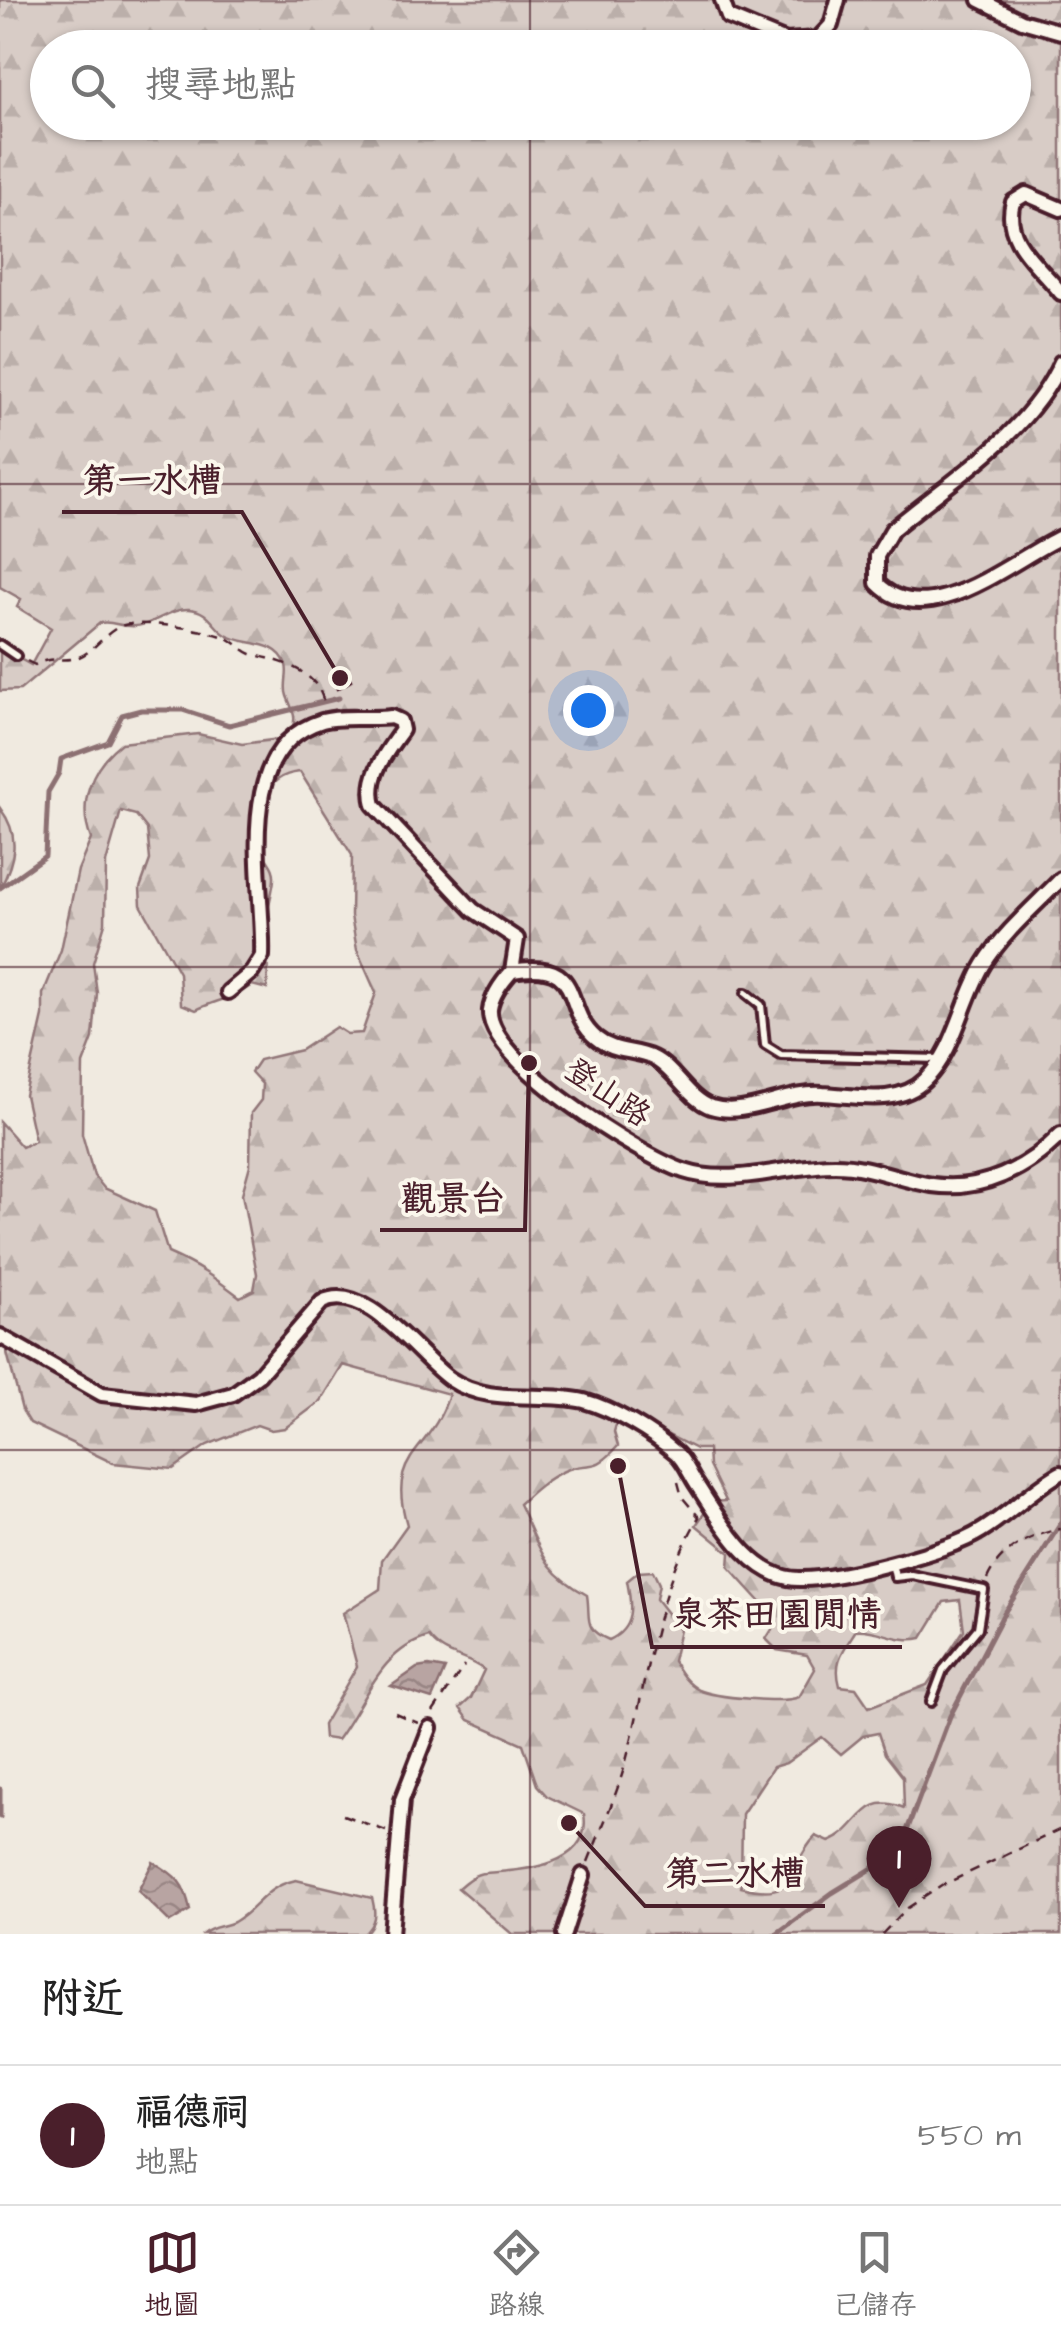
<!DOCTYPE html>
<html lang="zh-TW">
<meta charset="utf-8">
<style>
:root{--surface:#fff;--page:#f2f2f2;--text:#222;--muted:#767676;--line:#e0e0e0;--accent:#4a1f2b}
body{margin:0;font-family:"Architects Daughter","LXGW WenKai TC",sans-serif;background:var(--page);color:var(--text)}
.you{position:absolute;left:588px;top:710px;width:35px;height:35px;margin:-25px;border:8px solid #fff;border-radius:50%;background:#1a73e8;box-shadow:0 0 0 15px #1a73e833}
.badge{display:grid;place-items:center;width:65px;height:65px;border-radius:50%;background:var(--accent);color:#fff;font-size:32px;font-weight:700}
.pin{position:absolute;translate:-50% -82px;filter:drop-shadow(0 2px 5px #0008)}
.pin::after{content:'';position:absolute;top:52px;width:35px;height:30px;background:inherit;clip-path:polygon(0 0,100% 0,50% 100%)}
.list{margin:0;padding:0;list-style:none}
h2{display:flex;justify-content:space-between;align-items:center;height:130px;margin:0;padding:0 40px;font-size:42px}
h2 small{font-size:32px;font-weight:400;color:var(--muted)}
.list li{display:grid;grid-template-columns:65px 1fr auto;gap:30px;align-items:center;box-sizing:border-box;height:140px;padding:0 40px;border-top:2px solid var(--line)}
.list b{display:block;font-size:38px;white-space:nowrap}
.list p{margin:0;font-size:32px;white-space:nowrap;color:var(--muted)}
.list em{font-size:32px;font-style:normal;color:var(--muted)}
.icon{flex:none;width:55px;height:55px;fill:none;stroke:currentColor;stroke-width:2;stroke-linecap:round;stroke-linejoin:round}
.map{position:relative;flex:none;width:1061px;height:1934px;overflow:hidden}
.search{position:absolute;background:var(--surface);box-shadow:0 2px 8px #0004;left:30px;right:30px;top:30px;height:110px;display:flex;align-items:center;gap:25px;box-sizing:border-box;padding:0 35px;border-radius:55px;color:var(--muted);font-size:38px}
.sheet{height:270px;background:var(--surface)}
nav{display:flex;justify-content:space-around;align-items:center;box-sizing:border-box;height:140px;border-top:2px solid var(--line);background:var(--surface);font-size:28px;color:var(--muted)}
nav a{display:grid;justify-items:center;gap:5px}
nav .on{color:var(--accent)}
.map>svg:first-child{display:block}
.forest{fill:url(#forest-firs);stroke:#917678;stroke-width:2.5;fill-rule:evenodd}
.water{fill:url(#water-waves);stroke:#8c6f72;stroke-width:2.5}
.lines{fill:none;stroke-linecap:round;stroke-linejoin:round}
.stream{stroke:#8c6f72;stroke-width:5}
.building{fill:#c8b8b3;stroke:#4a1f2b;stroke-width:2.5}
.service-casing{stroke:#4a1f2b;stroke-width:14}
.minor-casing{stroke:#4a1f2b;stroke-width:20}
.path{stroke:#4a1f2b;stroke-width:2.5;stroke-dasharray:10 8;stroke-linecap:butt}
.service{stroke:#fbf7ec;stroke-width:6}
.minor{stroke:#fbf7ec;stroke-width:12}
.grid{fill:none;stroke:#4a1f2b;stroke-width:2.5;stroke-opacity:0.55}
.labels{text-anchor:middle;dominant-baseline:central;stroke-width:8;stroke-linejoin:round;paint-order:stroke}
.street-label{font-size:32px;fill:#4a1f2b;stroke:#fbf7ec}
.leader{fill:none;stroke:#4a1f2b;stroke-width:4}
.callout-dot{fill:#4a1f2b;stroke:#fbf7ec;stroke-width:4}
.callout-label{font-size:35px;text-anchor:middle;font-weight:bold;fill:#4a1f2b;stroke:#fbf7ec;stroke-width:8;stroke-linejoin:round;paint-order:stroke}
</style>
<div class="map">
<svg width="1061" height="1934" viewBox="0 0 1061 1934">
<defs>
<pattern id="forest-firs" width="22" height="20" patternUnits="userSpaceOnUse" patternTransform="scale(2.5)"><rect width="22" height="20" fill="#d8ccc6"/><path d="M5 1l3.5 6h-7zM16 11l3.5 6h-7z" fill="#bbafaa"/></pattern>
<pattern id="water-waves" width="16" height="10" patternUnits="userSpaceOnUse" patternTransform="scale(2.5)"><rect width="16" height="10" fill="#b8a4a2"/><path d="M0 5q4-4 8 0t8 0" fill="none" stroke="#988584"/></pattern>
</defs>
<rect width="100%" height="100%" fill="#f0eae0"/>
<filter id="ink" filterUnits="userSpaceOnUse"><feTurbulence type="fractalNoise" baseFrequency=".01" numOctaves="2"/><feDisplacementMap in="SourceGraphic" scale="20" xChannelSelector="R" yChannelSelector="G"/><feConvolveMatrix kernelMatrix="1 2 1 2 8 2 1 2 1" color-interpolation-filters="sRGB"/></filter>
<g filter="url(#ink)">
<path class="forest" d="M0,0H1061V1934H512L458,1888C465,1882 475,1873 485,1873C522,1871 593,1866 584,1814L547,1796L537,1785L523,1744L469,1720L460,1708L471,1698L484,1670C465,1655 445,1658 429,1637C379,1650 365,1703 337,1740L324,1738L323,1725L357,1666L343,1613L380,1589L382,1560L407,1525C385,1451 431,1455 449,1394L343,1365L321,1401L285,1428L271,1430L257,1425L207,1445L173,1469L113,1463L30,1423L22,1410L0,1326V1122L22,1147L35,1141L25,1095L43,1016V994L61,950L78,870L91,839C77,803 91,766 121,743L198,734L242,744L287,738C299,719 294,714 287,696C283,686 289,674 286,665C278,639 244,646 226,635C213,627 209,610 189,609C169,608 151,628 130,626C118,626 113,621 100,623L20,690L0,691V648L31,665L51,628L17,607L21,599L0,587ZM48,48H1014V122H48ZM300,772L352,855L351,916L357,950L376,993L362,1033L347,1034L336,1027L301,1050L259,1060L251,1072L262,1084L261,1100L251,1113L250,1165L242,1194L257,1274L254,1290L240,1297C215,1278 198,1266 168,1253L155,1211L104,1188L94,1176L82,1134L83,1064L93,1038L97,993L93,963L105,923L106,863L121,811L136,815L147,829L150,860L140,888L141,905L179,973L181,1004L196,1010C216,1000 233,999 252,985L267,989C269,964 266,942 267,918C268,904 273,892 274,879C275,866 266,861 263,851C252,818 261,775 300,772ZM618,1417H633L696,1449H708L709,1466L726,1501L712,1502L696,1525L730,1553L729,1567L769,1611L773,1628L766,1639L777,1650L807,1655L815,1669L799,1697C784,1704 714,1697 699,1690C686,1683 680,1672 673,1661L680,1630L656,1599L659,1584L653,1571L638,1572L627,1581C632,1606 635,1628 609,1640C582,1629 591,1619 587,1595C541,1570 541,1548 519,1504C533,1491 546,1479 564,1471C590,1459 592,1476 618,1446L614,1432ZM960,1600L964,1630L927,1685L869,1707L856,1688L840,1686C833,1661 843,1651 856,1630C879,1628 898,1644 922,1638L944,1602ZM878,1733L885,1754L903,1777L904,1808C861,1790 861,1831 829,1842L816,1836C785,1867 802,1902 741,1887L742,1814L773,1767L786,1763L822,1737L841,1754L863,1736Z
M0,808C21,836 15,860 0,889Z
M296,1880L372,1898C376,1913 376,1923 364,1934H203C212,1926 223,1927 234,1922C259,1908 263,1887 296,1880Z"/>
<path class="water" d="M429,1666L445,1669L432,1699L391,1686L417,1668Z
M153,1862C176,1875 185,1883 190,1910L170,1922L138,1891Z"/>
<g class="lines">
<path class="stream" d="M0,888L45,856L48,792L59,773L61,759L108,742L122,715L141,710H183L229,725L339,698
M0,1789V1817
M776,1934L832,1893L899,1852L950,1716L1004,1613L1061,1523"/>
</g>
<path class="building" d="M344,668L351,681L337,689L330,674Z"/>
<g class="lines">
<g class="service-casing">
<path id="service" d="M0,645L16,656
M746,993L761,1005L765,1045L781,1055L939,1059
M892,1563L895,1577L912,1575L984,1590L978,1628L943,1670L931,1702"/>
</g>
<g class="minor-casing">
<path id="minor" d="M722,0L728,17L786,41L818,39L831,25L838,0
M980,0L1022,21L1061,32
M1061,209L1026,194L1013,202C1002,240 1039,265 1061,293
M1061,362C1030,433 950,481 892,530L877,556V583C927,635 1011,560 1061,537
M1061,879C1035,906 1004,932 984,964C962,1000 956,1050 925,1080C899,1106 857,1096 823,1094C786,1091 746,1118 711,1107C688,1099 674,1068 653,1058C633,1049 614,1053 596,1038C561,1009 587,958 512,971C503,981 492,995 490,1010C486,1060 640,1156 684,1171C732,1187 786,1165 835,1165C869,1165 899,1180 932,1185C982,1192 1027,1169 1061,1134
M228,992L252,972L262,956C265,884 229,750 322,721C342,715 370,720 391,717L400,721L402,730C386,753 366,776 374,805L473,910L517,939L512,971
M0,1336L102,1394L196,1404L233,1394L259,1375L322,1302C366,1280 418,1357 450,1379C489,1406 541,1391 584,1401C613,1409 653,1433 676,1453C685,1461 690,1475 697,1485C720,1520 751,1579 799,1579C838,1580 948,1552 981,1531C1009,1514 1032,1489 1061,1473
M391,1934L402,1800L430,1728
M564,1934L583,1875"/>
</g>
<path class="path" d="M27,661L35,665C52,655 63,663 79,657C97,650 109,625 130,624C152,622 209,629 229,639C238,644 245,653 254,655C283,661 319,672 324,704
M987,1579C1000,1549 1031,1535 1061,1529
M433,1712L464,1666
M395,1713L418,1723
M343,1815L386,1831
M588,1862C601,1829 617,1795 626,1761C648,1679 655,1591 699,1517L682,1497L678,1482
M882,1934L906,1909L943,1885L1061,1829"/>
<use href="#service" class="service"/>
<use href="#minor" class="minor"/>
</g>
</g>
<path class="grid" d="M530,0V48M530,122V1934M0,484H1061M0,967H1061M0,1450H1061"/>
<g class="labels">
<g class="street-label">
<text transform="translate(607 1093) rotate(34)">登山路</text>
</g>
</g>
<path class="leader" d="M340 678L242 512H62M529 1063L525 1230H380M618 1466L652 1647H902M569 1823L645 1906H825"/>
<g class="callout-dot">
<circle cx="340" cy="678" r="10"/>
<circle cx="529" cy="1063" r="10"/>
<circle cx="618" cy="1466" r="10"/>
<circle cx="569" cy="1823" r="10"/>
</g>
<g class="callout-label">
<text x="152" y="492">第一水槽</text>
<text x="453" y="1210">觀景台</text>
<text x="777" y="1626">泉茶田園閒情</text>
<text x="735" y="1885">第二水槽</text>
</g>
</svg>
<div class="you"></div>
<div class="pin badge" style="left:899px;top:1908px">1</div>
<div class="search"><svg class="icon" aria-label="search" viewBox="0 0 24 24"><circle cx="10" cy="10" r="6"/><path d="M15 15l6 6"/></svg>搜尋地點</div>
</div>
<section class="sheet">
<h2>附近<small></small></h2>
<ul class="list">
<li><span class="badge">1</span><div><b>福德祠</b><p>地點</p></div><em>550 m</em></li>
</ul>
</section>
<nav>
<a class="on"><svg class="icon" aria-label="map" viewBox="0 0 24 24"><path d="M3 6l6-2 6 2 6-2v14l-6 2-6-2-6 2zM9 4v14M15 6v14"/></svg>地圖</a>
<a><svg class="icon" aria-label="directions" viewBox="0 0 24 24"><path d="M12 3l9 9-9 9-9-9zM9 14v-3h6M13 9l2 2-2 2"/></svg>路線</a>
<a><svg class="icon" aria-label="saved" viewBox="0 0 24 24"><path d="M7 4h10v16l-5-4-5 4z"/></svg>已儲存</a>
</nav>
